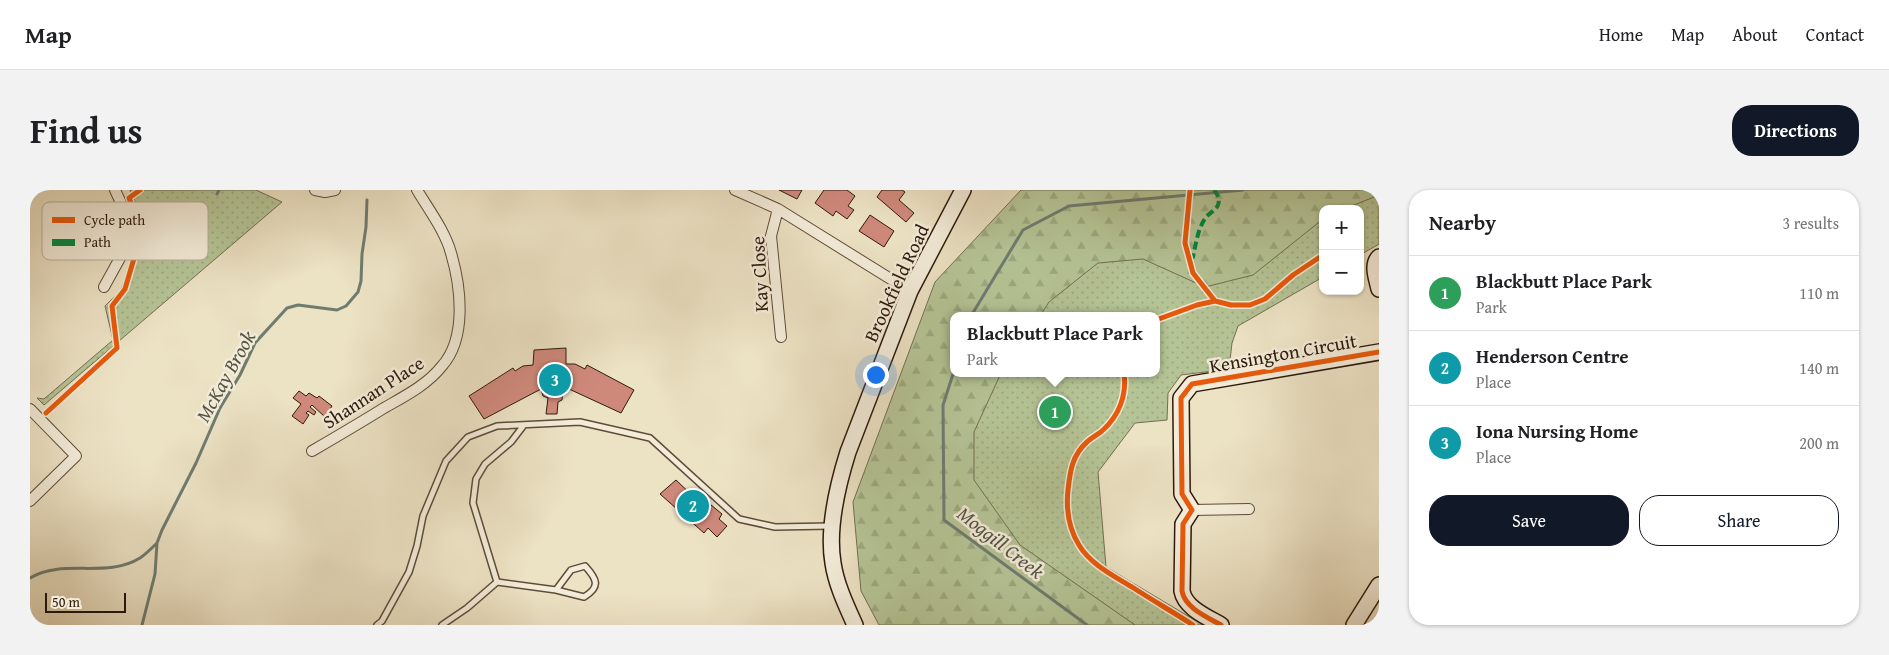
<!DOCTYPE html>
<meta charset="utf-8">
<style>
:root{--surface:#fff;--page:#f2f2f2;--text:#202124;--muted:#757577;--line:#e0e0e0;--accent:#111827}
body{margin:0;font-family:"Gentium Book Plus",serif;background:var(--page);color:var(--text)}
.controls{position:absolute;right:15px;top:15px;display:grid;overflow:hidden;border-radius:10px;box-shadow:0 1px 4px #0004}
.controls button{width:45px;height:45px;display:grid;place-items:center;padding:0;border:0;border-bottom:1px solid var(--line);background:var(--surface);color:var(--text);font:25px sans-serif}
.scale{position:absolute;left:15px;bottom:12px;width:81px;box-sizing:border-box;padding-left:5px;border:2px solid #2e1a0b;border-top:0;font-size:14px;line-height:18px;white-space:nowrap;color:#2e1a0b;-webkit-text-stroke:4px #f3ecd9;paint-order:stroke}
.you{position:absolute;left:845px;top:184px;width:18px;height:18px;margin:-12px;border:4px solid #fff;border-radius:50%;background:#1a73e8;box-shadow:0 0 0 8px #1a73e833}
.badge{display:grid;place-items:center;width:32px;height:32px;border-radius:50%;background:var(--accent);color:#fff;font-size:16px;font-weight:700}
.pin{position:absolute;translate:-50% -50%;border:2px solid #fff;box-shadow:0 1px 5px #0006}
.popup{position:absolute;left:920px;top:122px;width:210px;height:65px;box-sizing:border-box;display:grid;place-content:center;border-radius:10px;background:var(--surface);filter:drop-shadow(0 1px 4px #0005);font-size:16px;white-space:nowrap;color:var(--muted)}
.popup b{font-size:19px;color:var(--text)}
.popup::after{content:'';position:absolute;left:50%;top:100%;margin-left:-10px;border:10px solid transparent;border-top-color:var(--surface)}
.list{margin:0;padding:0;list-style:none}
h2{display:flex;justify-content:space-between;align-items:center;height:65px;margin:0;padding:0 20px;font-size:21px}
h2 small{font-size:16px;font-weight:400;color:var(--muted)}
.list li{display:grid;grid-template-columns:32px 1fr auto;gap:15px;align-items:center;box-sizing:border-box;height:75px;padding:0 20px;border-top:1px solid var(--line)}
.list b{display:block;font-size:19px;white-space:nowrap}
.list p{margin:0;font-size:16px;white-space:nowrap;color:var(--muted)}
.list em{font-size:16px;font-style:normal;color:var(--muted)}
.actions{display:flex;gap:10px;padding:15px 20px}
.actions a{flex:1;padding:11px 0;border:1px solid var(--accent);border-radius:20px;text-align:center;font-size:18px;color:var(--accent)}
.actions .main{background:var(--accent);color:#fff}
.map{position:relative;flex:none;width:1349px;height:435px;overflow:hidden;border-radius:20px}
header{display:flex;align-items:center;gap:30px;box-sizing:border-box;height:70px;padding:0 25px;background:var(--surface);border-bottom:1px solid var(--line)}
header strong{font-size:24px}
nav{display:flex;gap:28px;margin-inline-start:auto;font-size:18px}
.intro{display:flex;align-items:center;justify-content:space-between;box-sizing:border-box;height:120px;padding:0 30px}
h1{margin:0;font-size:35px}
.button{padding:12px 22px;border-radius:20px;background:var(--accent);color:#fff;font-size:18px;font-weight:700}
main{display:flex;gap:30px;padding:0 30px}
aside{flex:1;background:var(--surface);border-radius:20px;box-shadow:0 1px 4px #0004}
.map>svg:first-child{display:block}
.green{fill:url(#green-dots);stroke:#726f50}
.forest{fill:url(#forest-firs);stroke:#726f50}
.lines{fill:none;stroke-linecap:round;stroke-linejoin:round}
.stream{stroke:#6e7c70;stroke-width:3}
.building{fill:#cf897b;stroke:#2e1a0b}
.lane-casing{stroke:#5e4c39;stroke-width:8}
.street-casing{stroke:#5e4c39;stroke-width:12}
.secondary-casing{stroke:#2e1a0b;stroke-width:18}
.lane{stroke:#f3ecd9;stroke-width:5}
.street{stroke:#f3ecd9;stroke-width:10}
.secondary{stroke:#f3ecd9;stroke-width:15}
.quiet{stroke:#00873e;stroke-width:4;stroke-dasharray:8 4;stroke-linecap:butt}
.cycleway-casing{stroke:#f3ecd9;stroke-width:8}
.cycleway{stroke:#e8590c;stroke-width:5}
.labels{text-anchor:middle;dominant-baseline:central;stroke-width:5;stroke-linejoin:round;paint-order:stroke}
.street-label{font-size:19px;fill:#2e1a0b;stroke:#f3ecd9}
.water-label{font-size:20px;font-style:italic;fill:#535346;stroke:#f3ecd9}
.key{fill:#f3ecd9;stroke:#b8ad9b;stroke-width:1}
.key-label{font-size:14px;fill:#2e1a0b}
</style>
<header>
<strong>Map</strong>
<nav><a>Home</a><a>Map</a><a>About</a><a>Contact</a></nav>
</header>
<div class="intro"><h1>Find us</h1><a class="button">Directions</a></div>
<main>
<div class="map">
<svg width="1349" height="435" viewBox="0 0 1349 435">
<defs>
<pattern id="green-dots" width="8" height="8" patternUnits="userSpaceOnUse" patternTransform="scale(1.25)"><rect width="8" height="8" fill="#b5c496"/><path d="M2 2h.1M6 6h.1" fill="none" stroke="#9ca880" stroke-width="1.8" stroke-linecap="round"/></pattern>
<pattern id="forest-firs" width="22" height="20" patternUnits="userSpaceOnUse" patternTransform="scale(1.25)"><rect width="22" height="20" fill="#b5c496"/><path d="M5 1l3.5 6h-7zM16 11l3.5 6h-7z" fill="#9ca880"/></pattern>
</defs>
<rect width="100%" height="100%" fill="#ece2c4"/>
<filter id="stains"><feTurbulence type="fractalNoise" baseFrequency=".004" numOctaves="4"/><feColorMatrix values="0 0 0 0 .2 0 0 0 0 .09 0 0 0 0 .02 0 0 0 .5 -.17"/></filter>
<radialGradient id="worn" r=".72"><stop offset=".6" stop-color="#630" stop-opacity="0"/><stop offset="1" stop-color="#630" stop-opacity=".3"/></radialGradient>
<path class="green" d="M100,0H226L252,12L14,215L7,208L14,209L83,150L75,116L90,101L115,46L111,25Z
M1213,0H1349V54L1330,65V19H1293V87L1208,136L1202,153L1199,179L1151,185L1138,203L1137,230L1105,233L1068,282L1076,377L1173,435H1057L914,330L924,183H1126V126H941Z"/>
<path class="forest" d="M991,0H1349V5L1314,19H1293V29L1223,85L1175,97L1113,69L1068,73L1019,112L1010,126H924V183H971L944,242V290L990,355L1105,435H849L831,401L823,312L905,92Z"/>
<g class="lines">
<path class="stream" d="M187,4L189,0
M941,126L993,40L1039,16L1213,0
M924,181L913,215L914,330L1057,435
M0,388C33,368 76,389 110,368C116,364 122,358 127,353
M112,435L125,384L127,353L132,340L166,273L190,218L210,185L225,153L257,118L268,115L307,120L316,116L328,102L331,91L332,64L336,37L337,10"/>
</g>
<path class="building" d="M749,0H772L767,9Z
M794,0H817L825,6L818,16L824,20L817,29L806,21L803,26L785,13Z
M852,0H872L875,2L869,10L884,23L876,32L847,7Z
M840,25L864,41L854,57L829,41Z
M536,158V174H545L555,179L557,175L604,200L591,223L539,199L533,200L532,210L528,212L527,224H516L518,208L513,206L511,199L454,229L439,206L483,178L485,181L493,176L503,175L504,160Z
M269,201L276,206L279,203L287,208L289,206L302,216L295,227L282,215L280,217L286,222L284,225L278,221L276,223L279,225L273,234L262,226L271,214L263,208Z
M646,290L666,309L669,305L692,324L689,329L697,336L687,347L678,338L674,343L630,304Z"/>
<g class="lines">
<g class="lane-casing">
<path id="lane" d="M467,392L526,400L541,380L555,376C567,389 571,397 554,407L526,400
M347,435L352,431L379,382L387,356L393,326L416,271L438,247L467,236L550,232L620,248L709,329L745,337L800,336
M412,435L437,418L467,392L443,313L446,289L455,274L481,252L494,235"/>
</g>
<g class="street-casing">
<path id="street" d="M285,0L295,2L305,0
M705,0L748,19L880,101
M748,19L741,46L751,147
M74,97L101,48L102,37L85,0
M0,219L46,266L0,311
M282,261C306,247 330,233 354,218C375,206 397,195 412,176C437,148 431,97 421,63C415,41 399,20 387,0
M1162,320L1219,319"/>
</g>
<g class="secondary-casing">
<path id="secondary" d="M1349,67C1341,75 1347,89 1349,99
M825,435C816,415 806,394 803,373C797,338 808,294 818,262L880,101L933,0
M1191,435C1177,427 1155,418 1152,401L1153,334L1162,320L1152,304L1151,208L1162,194L1349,162
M1324,435L1349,395"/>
</g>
<use href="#lane" class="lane"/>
<use href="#street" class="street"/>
<use href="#secondary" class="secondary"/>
<path class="quiet" d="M1160,70L1163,67C1166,53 1168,37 1177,26C1181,22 1186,20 1188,15C1190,9 1188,5 1184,0"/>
<g class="cycleway-casing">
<path id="cycleway" d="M1160,0L1155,53L1163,83L1185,111
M1126,130L1167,115L1185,111L1201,115H1220L1235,109L1263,85L1293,65
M1094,183C1097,205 1089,226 1072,241C1067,245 1061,248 1057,252C1042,265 1040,282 1038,300C1036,319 1039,339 1049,355C1060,374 1084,386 1102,397C1122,410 1143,422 1163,435
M16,223L87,158L82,116L95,99L110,48V34L99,8L110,0
M1191,435C1177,427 1155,418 1152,401L1153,334L1162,320L1152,304L1151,208L1162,194L1349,162"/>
</g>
<use href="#cycleway" class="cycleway"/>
</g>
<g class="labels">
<g class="street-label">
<text transform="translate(729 84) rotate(-93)">Kay Close</text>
<text transform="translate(866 93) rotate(-65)">Brookfield Road</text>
<text transform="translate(1253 163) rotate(-10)">Kensington Circuit</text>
<text transform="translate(343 202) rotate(-33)">Shannan Place</text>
</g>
<g class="water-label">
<text transform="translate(195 186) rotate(-61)">McKay Brook</text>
<text transform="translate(971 352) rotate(38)">Moggill Creek</text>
</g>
</g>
<rect x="12" y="12" width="166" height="58" rx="8" class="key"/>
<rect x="22" y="27" width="23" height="6" fill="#e8590c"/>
<rect x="22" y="49" width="23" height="7" fill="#00873e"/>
<g class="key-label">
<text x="54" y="35">Cycle path</text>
<text x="54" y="57">Path</text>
</g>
<rect width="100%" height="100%" filter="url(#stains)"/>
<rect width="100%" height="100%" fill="url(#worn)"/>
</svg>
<div class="controls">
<button>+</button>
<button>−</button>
</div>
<div class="scale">50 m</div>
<div class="you"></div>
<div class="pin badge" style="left:1025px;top:222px;background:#2e9e5b">1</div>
<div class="popup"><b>Blackbutt Place Park</b>Park</div>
<div class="pin badge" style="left:663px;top:316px;background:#0f9aa8">2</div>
<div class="pin badge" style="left:525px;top:190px;background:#0f9aa8">3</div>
</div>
<aside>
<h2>Nearby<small>3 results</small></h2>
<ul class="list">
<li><span class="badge" style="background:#2e9e5b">1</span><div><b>Blackbutt Place Park</b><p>Park</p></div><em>110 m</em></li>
<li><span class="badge" style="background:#0f9aa8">2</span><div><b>Henderson Centre</b><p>Place</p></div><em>140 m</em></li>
<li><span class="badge" style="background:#0f9aa8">3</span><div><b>Iona Nursing Home</b><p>Place</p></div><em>200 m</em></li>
</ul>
<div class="actions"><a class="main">Save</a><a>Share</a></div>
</aside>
</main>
